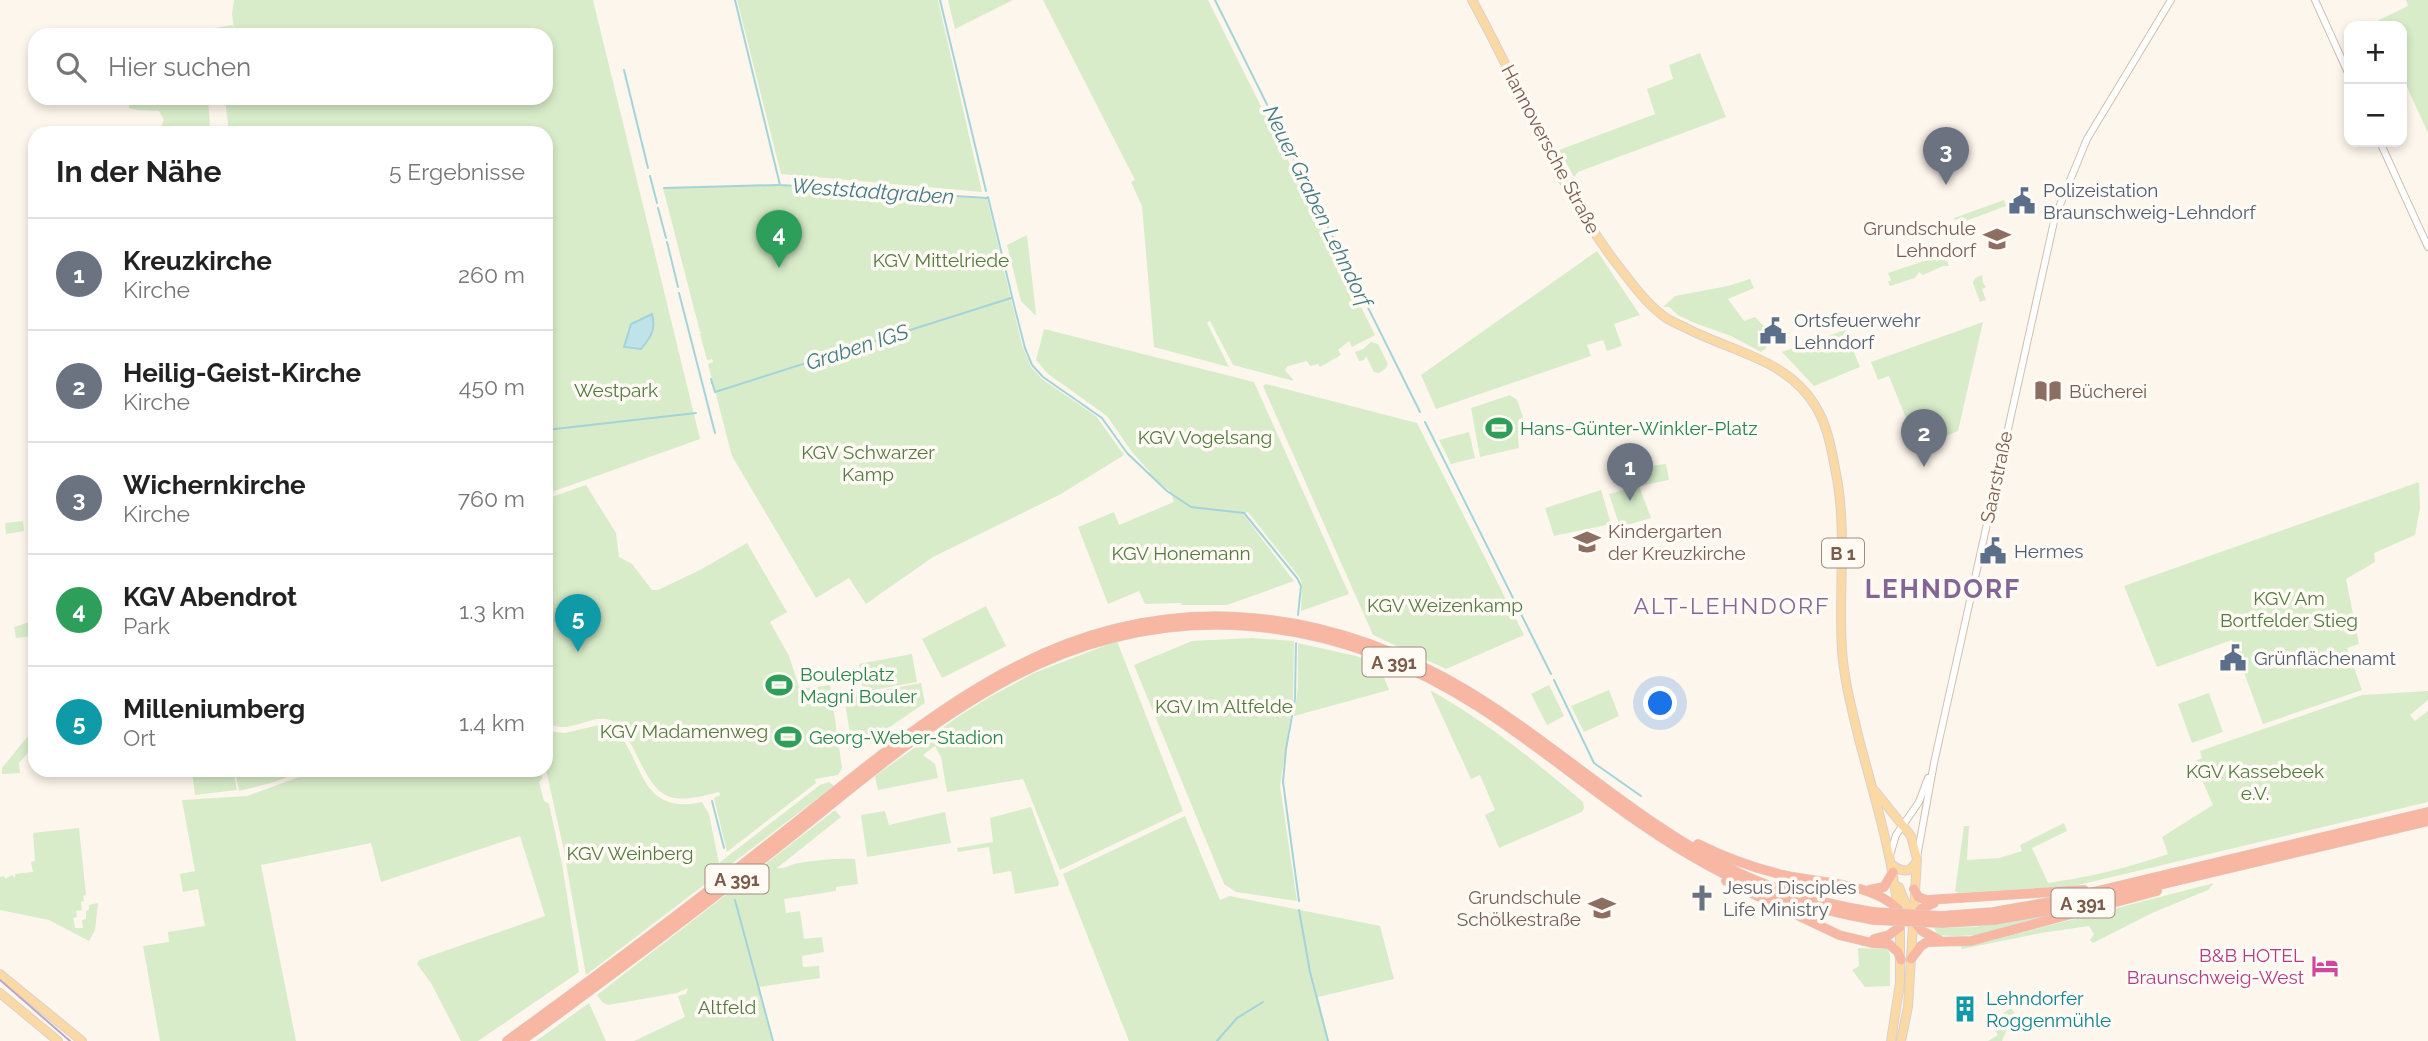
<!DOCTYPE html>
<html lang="de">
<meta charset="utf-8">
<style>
:root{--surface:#fff;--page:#f2f2f2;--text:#222;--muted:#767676;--line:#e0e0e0;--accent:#0f766e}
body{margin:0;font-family:Raleway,sans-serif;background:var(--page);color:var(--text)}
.controls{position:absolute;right:21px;top:21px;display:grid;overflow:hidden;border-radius:14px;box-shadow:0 4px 10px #0003}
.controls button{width:63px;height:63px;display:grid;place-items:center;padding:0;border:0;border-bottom:2px solid var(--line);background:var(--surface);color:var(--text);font:35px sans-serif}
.you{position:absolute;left:1661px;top:704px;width:24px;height:24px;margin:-18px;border:5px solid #fff;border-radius:50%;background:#1a73e8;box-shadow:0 0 0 10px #1a73e833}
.badge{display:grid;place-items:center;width:46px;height:46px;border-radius:50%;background:var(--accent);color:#fff;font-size:23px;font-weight:700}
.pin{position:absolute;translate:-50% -58px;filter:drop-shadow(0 2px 4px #0008)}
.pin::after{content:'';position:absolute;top:37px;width:24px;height:21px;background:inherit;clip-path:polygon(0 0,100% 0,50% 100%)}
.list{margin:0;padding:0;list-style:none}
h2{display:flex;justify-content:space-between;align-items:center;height:91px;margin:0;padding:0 28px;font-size:30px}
h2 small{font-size:23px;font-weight:400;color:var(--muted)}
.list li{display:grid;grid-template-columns:46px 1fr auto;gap:21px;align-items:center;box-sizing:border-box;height:112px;padding:0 28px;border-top:2px solid var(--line)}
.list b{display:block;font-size:26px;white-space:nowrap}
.list p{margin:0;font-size:23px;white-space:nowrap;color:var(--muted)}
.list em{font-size:23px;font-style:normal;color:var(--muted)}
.icon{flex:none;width:38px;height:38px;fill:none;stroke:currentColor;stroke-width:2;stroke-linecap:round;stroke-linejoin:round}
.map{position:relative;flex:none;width:2428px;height:1041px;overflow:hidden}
.search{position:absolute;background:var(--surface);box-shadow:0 4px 10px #0003;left:28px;top:28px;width:525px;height:77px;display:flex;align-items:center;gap:18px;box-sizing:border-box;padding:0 24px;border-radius:21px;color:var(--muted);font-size:26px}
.panel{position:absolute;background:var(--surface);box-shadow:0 4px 10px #0003;left:28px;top:126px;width:525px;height:651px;border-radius:21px}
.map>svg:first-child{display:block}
.green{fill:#d8ecc9}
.water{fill:#bfe3e8;stroke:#a5d3da;stroke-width:2}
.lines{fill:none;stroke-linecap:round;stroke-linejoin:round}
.stream{stroke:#a5d3da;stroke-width:2}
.minor-casing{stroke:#d1beb0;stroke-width:8}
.major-casing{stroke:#dad1cd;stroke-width:10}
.highway-casing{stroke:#dad1cd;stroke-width:10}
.minor{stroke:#fff;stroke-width:6}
.major{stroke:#fbd9a5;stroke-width:8}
.highway{stroke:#f7b7a3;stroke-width:9}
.tram{stroke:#b9a8c9;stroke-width:2}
.highway-bridge-casing{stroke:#dad1cd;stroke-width:10;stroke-linecap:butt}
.highway-bridge{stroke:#f7b7a3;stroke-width:9}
.labels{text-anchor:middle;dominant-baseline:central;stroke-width:7;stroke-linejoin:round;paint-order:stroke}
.shield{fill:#fffaf3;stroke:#a28b7f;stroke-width:2}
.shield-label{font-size:18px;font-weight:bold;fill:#7a5c4d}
.street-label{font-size:19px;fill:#7a5c4d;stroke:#fffaf3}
.service-label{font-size:19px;fill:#4e5e75;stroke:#fffaf3;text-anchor:start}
.education-label{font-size:19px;fill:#785e54;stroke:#fffaf3;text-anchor:end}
.park-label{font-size:19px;fill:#537a41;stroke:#fffaf3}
.leisure-label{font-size:19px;fill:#27864d;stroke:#fffaf3;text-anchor:start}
.worship-label{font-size:19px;fill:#5b616d;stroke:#fffaf3;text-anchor:start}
.hotel-label{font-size:19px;fill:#b23c85;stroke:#fffaf3;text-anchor:end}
.culture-label{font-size:19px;fill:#0d838f;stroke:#fffaf3;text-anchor:start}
.water-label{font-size:21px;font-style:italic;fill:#437c86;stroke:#fffaf3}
.quarter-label{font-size:23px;letter-spacing:2px;fill:#846695;stroke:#fffaf3}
.district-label{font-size:26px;font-weight:bold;letter-spacing:2px;fill:#846695;stroke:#fffaf3}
</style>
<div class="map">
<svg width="2428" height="1041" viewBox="0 0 2428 1041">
<rect width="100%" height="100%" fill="#fdf6ec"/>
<path class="green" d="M234,0H593L700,439L546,494V133H229L225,98H546V35H235L232,14Z
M737,0H938L982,192L781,174Z
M948,0H1013L955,29Z
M1043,0H1208L1375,335L1352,347L1349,341L1338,350L1341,355L1320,367L1318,364L1310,366L1307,361L1288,366L1285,370L1294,381L1233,365L1210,321L1207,323L1229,367L1154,347L1142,206L1131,182L1135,180Z
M2406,0H2428V133L2402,76V26H2379L2377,21L2408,6Z
M233,25L234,35H151L155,30L170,29L176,34Z
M1700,53L1726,117L1578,172L1574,177L1559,150L1655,114L1647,89L1673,79L1669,65Z
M128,98H208L210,127L209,130L151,133L160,130L164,120L159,111L138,110L129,108Z
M790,185L987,199L1022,345L1031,367L1042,379L1096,416L1124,455L1061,494L933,557L866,604L849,578L816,598L732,456L708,364L713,362L712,359L707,360L700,334L702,332H700L663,188Z
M2004,200L2006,206L1963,222L1961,218L1955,220L1954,218Z
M1027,235L1036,314L1035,315L1021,301L1007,245Z
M1597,251L1640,315L1614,324L1622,346L1607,351L1603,340L1587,345L1591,356L1436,409L1421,375Z
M1945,254L1949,266H1943L1923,275L1919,272L1915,278L1890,286L1888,282L1891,280L1888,273Z
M1982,275L1983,283L1986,287L1982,289L1986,300L1980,302L1973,283L1975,278Z
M1750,279L1754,288L1728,299L1744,321L1755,317L1764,326L1769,339L1766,348L1761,352L1731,336L1692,322L1678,315L1669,307H1663L1675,296L1728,286Z
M1983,322L1958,431L1918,448L1889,376L1878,380L1871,362Z
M1044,329L1254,382L1349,594L1301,611L1302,586L1300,578L1248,512L1243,514L1294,581L1227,605H1182L1181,603L1145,604L1139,591L1108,604L1078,527L1114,512L1119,525L1174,502L1170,491L1148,474L1150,472L1132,452L1107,416L1047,373L1036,360Z
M1845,330L1860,367L1814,386L1782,352Z
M1371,342L1378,344L1388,364L1385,369L1379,373L1374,372L1366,356L1364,360L1359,361L1355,352L1363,349Z
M1266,384L1417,423L1524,635L1446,669L1373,635L1263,386Z
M1510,395L1517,400L1526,425L1518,437L1519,448L1480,457L1471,408Z
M1469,432L1475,458L1451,464L1439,440Z
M1666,464L1669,480L1639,486L1651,518L1620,527L1609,494L1638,486L1634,468Z
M2419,482L2420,508L2415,535L2374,553L2375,562L2346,579L2359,644L2347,648L2362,690L2263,724L2232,640L2157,667L2124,586Z
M586,485L616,533L619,557L632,564L652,590H658L700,570L747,543L787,612L770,622L789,656L799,687L808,688L830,685L842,768L838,775L815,779L816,783L727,852L714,798L720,795L719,792C663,807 658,798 633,748C628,739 623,729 614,722C599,712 578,728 561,727C556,727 551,724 546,722V499Z
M1601,490L1611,524L1554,536L1545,508Z
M23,521L24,531L6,534L5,523Z
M986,606L1006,646L942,678L922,639Z
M35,620V636L16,638L14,627Z
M1252,638L1294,641L1293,698L1280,786L1297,901L1236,892L1224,884L1134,665L1192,641Z
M1117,641L1183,811L1060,870L1023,779L947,792L941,757L935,746L923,755L935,764L938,778L878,790L875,776L959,716L988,698L1034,673Z
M1298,643L1356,656L1379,665L1389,690L1294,716L1298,687Z
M912,654L917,682L863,692L859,664Z
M921,683L925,703L853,752L844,697Z
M1549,685L1564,716L1547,725L1531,694Z
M1430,690C1485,721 1535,761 1583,802L1584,808L1582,812L1499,848L1485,815L1495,810L1480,775L1471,779Z
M1609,690L1619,716L1584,732L1571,706Z
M2428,691V700L2410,715L2415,721L2428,711V802L2074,886L1958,893L1955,891L1964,826H1969L1967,860L1999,858L2022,851L2020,845L2064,823L2067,831L2032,848L2048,883C2089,877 2128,868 2168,854L2162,837L2213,805L2194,762L2202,758L2200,751L2362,695Z
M2209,693L2223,732L2192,743L2178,704Z
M599,725C648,733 626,819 702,802L709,814L719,863L820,785L829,782L834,786L586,975L563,846L546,770V731L565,733Z
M35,735V745L19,763L20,773L2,774V768L28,736Z
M192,770H233L237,790L195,795Z
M235,770H306L274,782L239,791Z
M330,770H541L542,778L539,782L544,801L549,804L562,864L579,972L478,1041H461L431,983L417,964L419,960L545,916L520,836L381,882L371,843L261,865L296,1041H160L143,946L169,942L168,932L205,926L198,889L183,892L180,874L195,871L182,800L247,796L310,773L314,776Z
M1031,807L1059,883L1058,886L1015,894L1011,871L993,874L989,847L958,852L957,848L993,842L990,818Z
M835,810L841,817L777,868C786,869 790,864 799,863C818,860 836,858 855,859L858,884L836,887V891L784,899L786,913L800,911L804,939L822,937L824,952L802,956L803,967L819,966L820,978L758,987L772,1041H634L685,1017L678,996L686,994L688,988L677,993L608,1005L602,1002L597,995Z
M885,811L889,825L945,812L951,843L867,857L861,815Z
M1185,816L1220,900L1230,896L1380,926L1394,979L1318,997L1329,1041H1129L1063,874Z
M79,828L86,895L83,896L84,901L81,902L82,910L76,911L77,917L73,918L75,928H83L82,920L86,919V911L89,910V905L98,903L95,930L89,941L49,920L0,910V877L4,876L5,879L12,875L15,878V874L33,872L31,862L35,861L33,833Z
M2214,883L2208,890L2152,913L2093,943L2090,940L2094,934L2089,926L2041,933L1962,949L1961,946L1978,944Z
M2056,913V916C2017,926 1978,940 1938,935L1934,928L1975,927Z
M1858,948L1888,949L1890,955V986L1865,987L1852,970L1859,966Z
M589,1003L606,1041H536Z
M2011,1008L2020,1021L2006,1031L2002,1041H1988L1998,1035L1992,1026L1999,1021L1997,1017Z"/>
<path class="water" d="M652,314C656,330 651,337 641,349L624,347L631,324Z"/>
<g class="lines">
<path class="stream" d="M735,0L780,185L987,198
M940,0L986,191
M1215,0L1420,412
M624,70L648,168
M650,176L657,203
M664,188L778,185
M988,197L1016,313L1025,348L1032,365L1043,377L1102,418L1127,453L1167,491L1191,507L1244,513L1297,578L1301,586L1298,615
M658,208L666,238
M667,242L678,287
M679,293L715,433
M711,379L715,392L1011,298
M1425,422L1551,674
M546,430L696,413
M1296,643L1295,699L1286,749L1283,782L1299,901
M1554,680L1594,763L1641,796
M712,801L724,848
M735,900L773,1041
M1299,910L1310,972L1328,1041
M1217,1041L1237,1018L1263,1002"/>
<g class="minor-casing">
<path id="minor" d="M2315,0L2349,75
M2380,142L2428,247
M1890,855L1896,835L1919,802L1928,778
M1917,857L1934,763L2055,217L2087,139L2171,0"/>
</g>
<g class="major-casing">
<path id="major" d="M1472,0C1521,87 1555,183 1616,263C1630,281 1644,301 1662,315C1669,321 1678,324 1686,328C1732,352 1788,359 1816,407C1827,425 1831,447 1835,468C1848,529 1838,589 1842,650C1844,680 1852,710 1859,739C1874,796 1892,853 1898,912
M1875,791L1911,836L1917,859L1908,1007L1901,1041
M1891,864C1901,872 1910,874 1916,862
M1899,887L1911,917
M0,974L82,1041
M0,993L58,1041
M1891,1041L1900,983V924"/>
</g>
<g class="highway-casing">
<path id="highway" d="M1698,844C1724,857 1751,867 1779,874C1816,883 1871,882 1898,909
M1726,881L1839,935L1872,943L1889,944L1898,952L1901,960
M1914,889L1918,897L1927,900L2084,890
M1869,890L1884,887L1893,872
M1934,903L1921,909L1912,919L1922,931L1939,940
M1942,916L1993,912L2056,901L2428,812
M1942,923L1994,920L2058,909L2428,821
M1874,939L1889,935L1900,927
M1911,959L1921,946L1927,942L1971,941L2157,891
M507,1041C594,978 681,913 766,846C843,786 917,721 1002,674C1157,588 1319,602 1468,691C1560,747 1640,825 1737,872C1780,893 1826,904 1873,912
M521,1041C610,977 697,911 783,843C855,786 924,725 1005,681C1162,595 1329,611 1479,707C1558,758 1628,823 1711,867C1762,895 1817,910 1874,920"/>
</g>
<use href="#minor" class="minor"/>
<use href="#major" class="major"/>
<use href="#highway" class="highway"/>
<path class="tram" d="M0,980L70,1041"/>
<g class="highway-bridge-casing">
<path id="highway-bridge" d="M1873,912L1942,916
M1874,920L1942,923"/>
</g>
<use href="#highway-bridge" class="highway-bridge"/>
</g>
<defs>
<g id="civic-bare" transform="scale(2.1)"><path d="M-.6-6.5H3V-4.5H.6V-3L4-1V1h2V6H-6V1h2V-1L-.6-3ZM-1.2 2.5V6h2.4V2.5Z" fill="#5c6f8a" stroke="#fffaf3" stroke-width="2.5" paint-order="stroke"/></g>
<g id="school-bare" transform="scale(2.1)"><path d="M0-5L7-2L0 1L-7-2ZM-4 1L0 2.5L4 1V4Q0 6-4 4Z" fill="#8d6e63" stroke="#fffaf3" stroke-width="2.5" paint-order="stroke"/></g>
<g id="library-bare" transform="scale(2.1)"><path d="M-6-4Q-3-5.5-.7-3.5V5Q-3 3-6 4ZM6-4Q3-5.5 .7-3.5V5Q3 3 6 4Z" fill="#8d6e63" stroke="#fffaf3" stroke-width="2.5" paint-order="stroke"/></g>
<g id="stadium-bare" transform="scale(2.1)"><path d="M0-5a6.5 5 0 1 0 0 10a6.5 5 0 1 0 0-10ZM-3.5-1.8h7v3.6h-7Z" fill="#2e9e5b" stroke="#fffaf3" stroke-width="2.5" paint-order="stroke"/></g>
<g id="church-bare" transform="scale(2.1)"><path d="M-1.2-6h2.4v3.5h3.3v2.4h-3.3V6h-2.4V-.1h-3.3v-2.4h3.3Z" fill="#6b7280" stroke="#fffaf3" stroke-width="2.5" paint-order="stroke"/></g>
<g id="hotel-bare" transform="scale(2.1)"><path d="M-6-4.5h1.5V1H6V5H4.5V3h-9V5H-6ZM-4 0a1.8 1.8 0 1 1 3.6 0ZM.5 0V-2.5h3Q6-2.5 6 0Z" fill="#d1479c" stroke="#fffaf3" stroke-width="2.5" paint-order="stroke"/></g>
<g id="building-bare" transform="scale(2.1)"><path d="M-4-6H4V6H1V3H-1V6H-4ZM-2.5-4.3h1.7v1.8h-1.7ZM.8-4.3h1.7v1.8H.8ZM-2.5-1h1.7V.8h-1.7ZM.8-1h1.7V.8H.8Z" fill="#0f9aa8" stroke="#fffaf3" stroke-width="2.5" paint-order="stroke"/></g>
</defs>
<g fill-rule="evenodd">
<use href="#civic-bare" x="2022" y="201"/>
<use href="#school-bare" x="1997" y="239"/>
<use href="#civic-bare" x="1773" y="331"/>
<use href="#library-bare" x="2048" y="391"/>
<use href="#stadium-bare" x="1499" y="428"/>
<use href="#school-bare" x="1587" y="542"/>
<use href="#civic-bare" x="1993" y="551"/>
<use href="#civic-bare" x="2233" y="658"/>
<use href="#stadium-bare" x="779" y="685"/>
<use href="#stadium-bare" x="788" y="737"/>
<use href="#church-bare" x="1702" y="898"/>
<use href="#school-bare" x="1602" y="908"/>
<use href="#hotel-bare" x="2325" y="966"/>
<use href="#building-bare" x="1965" y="1009"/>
</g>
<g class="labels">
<g class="shield">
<rect x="1822" y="538.5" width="42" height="29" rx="5"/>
<rect x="1362.5" y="647.5" width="63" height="29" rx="5"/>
<rect x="705.5" y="864.5" width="63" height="29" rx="5"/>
<rect x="2051.5" y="888.5" width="63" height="29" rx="5"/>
</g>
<g class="shield-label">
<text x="1843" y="553">B 1</text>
<text x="1394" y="662">A 391</text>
<text x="737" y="879">A 391</text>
<text x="2083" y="903">A 391</text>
</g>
<g class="street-label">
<text transform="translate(1551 149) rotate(62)">Hannoversche Straße</text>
<text transform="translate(1996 477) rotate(-78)">Saarstraße</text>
</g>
<g class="service-label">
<text x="2043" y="190">Polizeistation<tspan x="2043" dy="22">Braunschweig-Lehndorf</tspan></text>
<text x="1794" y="320">Ortsfeuerwehr<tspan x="1794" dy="22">Lehndorf</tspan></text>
<text x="2014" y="551">Hermes</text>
<text x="2254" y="658">Grünflächenamt</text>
</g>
<g class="education-label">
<text x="1976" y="228">Grundschule<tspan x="1976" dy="22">Lehndorf</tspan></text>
<text x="2069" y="391" text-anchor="start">Bücherei</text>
<text x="1608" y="531" text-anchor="start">Kindergarten<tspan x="1608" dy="22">der Kreuzkirche</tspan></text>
<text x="1581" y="897">Grundschule<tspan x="1581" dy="22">Schölkestraße</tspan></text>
</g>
<g class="park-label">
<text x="941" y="260">KGV Mittelriede</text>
<text x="616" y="390">Westpark</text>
<text x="1205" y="437">KGV Vogelsang</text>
<text x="868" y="452">KGV Schwarzer<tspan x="868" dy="22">Kamp</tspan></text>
<text x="1181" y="553">KGV Honemann</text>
<text x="2289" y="598">KGV Am<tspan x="2289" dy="22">Bortfelder Stieg</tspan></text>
<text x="1445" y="605">KGV Weizenkamp</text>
<text x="1224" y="706">KGV Im Altfelde</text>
<text x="684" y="731">KGV Madamenweg</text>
<text x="2255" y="771">KGV Kassebeek<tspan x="2255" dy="22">e.V.</tspan></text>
<text x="630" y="853">KGV Weinberg</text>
<text x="727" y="1007">Altfeld</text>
</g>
<g class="leisure-label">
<text x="1520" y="428">Hans-Günter-Winkler-Platz</text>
<text x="800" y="674">Bouleplatz<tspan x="800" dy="22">Magni Bouler</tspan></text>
<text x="809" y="737">Georg-Weber-Stadion</text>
</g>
<g class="worship-label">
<text x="1723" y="887">Jesus Disciples<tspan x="1723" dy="22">Life Ministry</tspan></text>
</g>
<g class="hotel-label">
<text x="2304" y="955">B&amp;B HOTEL<tspan x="2304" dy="22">Braunschweig-West</tspan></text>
</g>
<g class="culture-label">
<text x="1986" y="998">Lehndorfer<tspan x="1986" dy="22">Roggenmühle</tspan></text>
</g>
<g class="water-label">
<text transform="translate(873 191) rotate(4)">Weststadtgraben</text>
<text transform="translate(1318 206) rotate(64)">Neuer Graben Lehndorf</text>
<text transform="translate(857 347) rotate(-18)">Graben IGS</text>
</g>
<g class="quarter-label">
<text x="1732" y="605">ALT-LEHNDORF</text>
</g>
<g class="district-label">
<text x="1943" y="589">LEHNDORF</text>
</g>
</g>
</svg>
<div class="controls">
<button>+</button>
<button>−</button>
</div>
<div class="you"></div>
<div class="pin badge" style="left:1630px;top:501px;background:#6b7280">1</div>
<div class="pin badge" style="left:1924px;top:467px;background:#6b7280">2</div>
<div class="pin badge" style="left:1946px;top:185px;background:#6b7280">3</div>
<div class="pin badge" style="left:779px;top:268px;background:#2e9e5b">4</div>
<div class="pin badge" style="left:578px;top:652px;background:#0f9aa8">5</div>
<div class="search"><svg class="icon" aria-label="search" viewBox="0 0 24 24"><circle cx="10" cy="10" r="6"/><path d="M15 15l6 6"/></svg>Hier suchen</div>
<section class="panel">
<h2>In der Nähe<small>5 Ergebnisse</small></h2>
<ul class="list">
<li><span class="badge" style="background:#6b7280">1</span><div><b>Kreuzkirche</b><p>Kirche</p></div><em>260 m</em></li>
<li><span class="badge" style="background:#6b7280">2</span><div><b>Heilig-Geist-Kirche</b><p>Kirche</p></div><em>450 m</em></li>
<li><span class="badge" style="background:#6b7280">3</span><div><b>Wichernkirche</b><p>Kirche</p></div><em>760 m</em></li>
<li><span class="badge" style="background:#2e9e5b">4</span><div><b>KGV Abendrot</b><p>Park</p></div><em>1.3 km</em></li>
<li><span class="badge" style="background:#0f9aa8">5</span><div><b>Milleniumberg</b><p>Ort</p></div><em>1.4 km</em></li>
</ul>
</section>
</div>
